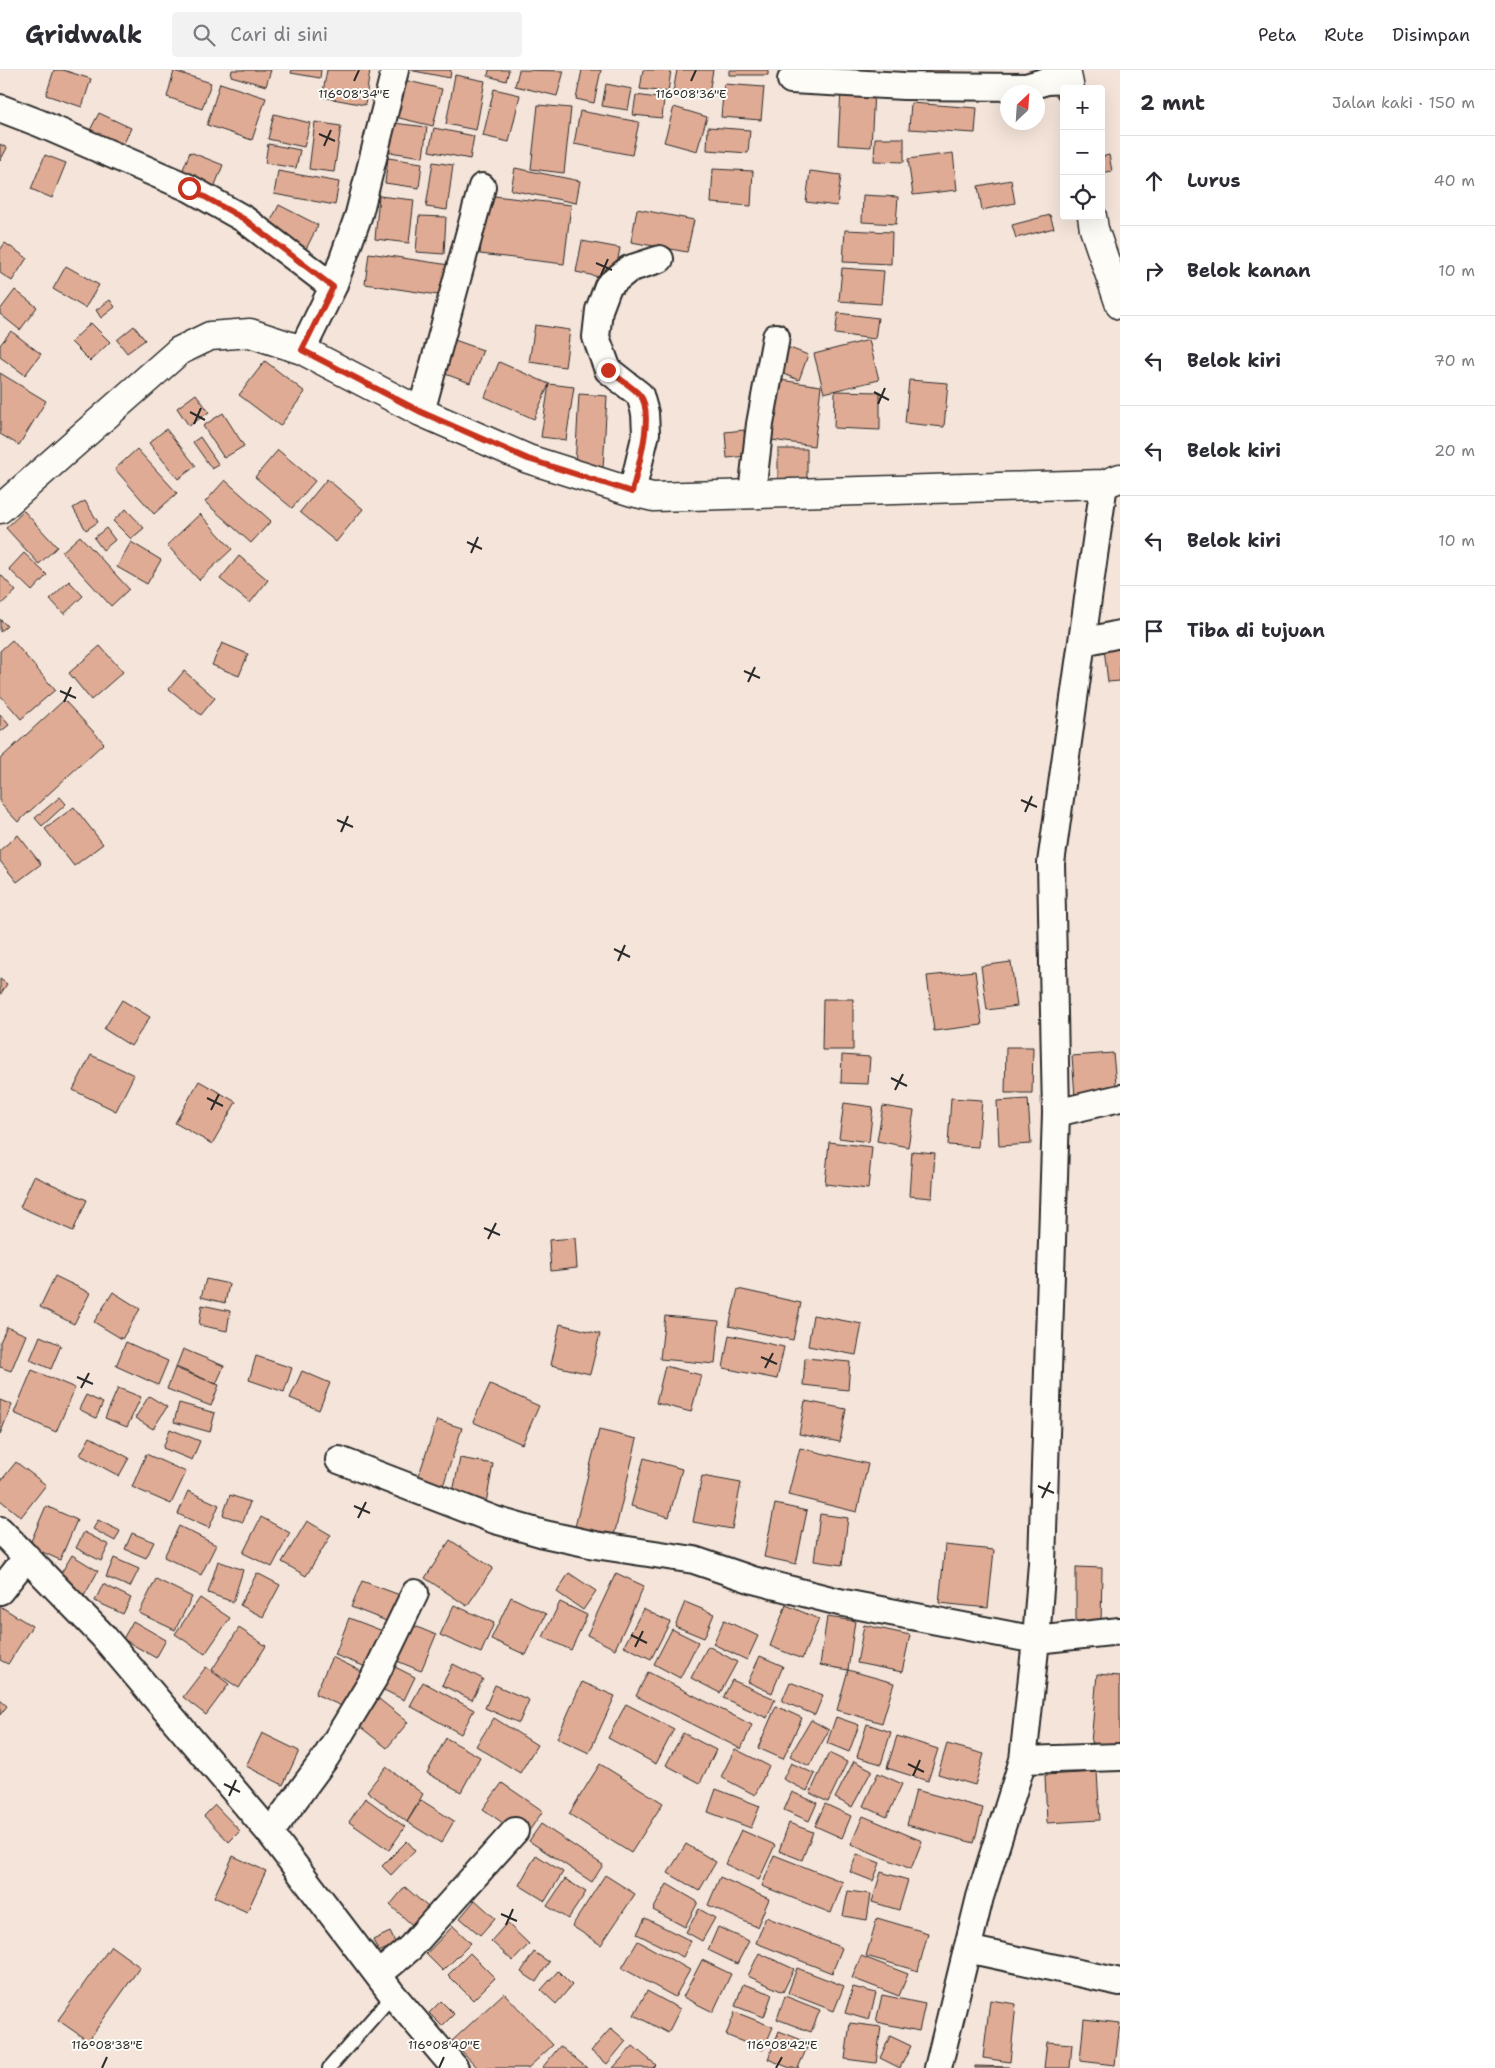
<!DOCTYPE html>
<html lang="id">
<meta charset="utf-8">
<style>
:root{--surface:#fff;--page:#f2f2f3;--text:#2b2b33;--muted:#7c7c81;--line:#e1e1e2}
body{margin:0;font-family:"Shantell Sans",sans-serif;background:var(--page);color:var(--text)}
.controls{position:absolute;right:15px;top:15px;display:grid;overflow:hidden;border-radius:5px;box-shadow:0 5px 20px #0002}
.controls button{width:45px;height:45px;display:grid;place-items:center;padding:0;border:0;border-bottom:1px solid var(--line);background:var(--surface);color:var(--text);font:25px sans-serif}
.compass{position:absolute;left:1000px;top:15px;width:45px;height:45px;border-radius:50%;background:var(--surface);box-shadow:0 5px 20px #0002;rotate:25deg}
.stop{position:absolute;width:15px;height:15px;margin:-11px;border:4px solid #c8321e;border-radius:50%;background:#fff}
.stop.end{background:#c8321e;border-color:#fff;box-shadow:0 1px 5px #0008}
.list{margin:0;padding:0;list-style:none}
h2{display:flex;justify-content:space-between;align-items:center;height:65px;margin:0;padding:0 20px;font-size:21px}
h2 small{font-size:16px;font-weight:400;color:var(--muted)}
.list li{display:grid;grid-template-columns:32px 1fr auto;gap:15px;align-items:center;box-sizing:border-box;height:90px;padding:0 20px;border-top:1px solid var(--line)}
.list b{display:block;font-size:19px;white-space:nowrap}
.list em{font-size:16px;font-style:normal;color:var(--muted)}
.icon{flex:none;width:28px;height:28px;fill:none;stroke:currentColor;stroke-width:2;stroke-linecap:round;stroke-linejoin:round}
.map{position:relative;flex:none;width:1120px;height:1998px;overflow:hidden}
header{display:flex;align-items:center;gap:30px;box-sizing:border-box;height:70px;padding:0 25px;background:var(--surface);border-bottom:1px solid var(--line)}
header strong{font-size:24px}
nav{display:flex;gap:28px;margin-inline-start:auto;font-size:18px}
.search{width:350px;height:45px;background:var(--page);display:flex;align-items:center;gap:12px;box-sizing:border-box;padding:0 18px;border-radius:5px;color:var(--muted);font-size:19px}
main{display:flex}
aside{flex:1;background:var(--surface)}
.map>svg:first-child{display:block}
.building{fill:#e0ab94;stroke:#2b2b2b}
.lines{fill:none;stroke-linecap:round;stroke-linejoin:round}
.lane-casing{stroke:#2b2b2b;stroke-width:16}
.street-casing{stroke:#2b2b2b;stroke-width:30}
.secondary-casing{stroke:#2b2b2b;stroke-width:31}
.lane{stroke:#fdfcf7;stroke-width:12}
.street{stroke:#fdfcf7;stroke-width:26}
.secondary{stroke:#fdfcf7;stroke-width:28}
.route{stroke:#c8321e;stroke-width:6}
.ticks{fill:none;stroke:#2b2b2b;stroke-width:2}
.ticks-label{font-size:12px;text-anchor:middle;fill:#2b2b2b;stroke:#fdfcf7;stroke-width:4;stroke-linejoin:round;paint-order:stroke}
</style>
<header>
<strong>Gridwalk</strong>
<div class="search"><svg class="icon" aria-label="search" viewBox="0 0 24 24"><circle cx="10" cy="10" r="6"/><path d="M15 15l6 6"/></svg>Cari di sini</div>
<nav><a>Peta</a><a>Rute</a><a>Disimpan</a></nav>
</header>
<main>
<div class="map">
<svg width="1120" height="1998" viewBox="0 0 1120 1998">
<rect width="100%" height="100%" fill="#f4e4d9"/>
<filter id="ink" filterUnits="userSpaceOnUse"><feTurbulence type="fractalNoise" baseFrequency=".02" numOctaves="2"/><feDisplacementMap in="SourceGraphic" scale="10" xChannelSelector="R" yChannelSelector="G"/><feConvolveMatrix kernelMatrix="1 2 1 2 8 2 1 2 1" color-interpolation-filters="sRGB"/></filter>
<g filter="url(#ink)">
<path class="building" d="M54,0H63L91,9L82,37L46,25Z
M232,0H271L266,16L231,6Z
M292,0H321L320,8L291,3Z
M327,0H370L365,35L322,27Z
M409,0H451L450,8Z
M489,0H509L506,11L488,6Z
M519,0L564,1L557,26L515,16Z
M582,0H601L594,33L576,29Z
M643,0H671L668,22L640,19Z
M677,0H713L708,28L673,22Z
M729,0H768V5H729Z
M921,0H949V9H921Z
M174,1L211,13L202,39L167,27Z
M455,5L485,11L476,60L446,54Z
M404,10L442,19L433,56L395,47Z
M220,13L266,28L252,70L207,55Z
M606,14L632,19L628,40L602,36Z
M724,14L764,17L761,50L721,47Z
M494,19L520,25L509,72L483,66Z
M841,20L874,22L871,77L838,75Z
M636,25L664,29L662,48L633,45Z
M911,33L977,38L975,63L909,59Z
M538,35L571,38L564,103L531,99Z
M674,37L707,47L697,81L664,72Z
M580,41L639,52L632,85L574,74Z
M99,43L131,58L120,82L87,66Z
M274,44L310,53L304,77L268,69Z
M315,52L341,56L334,102L309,99Z
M393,53L427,57L423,87L389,82Z
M708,57L750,60L748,83L707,80Z
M434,58L474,66L470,89L429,81Z
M875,68H904V92L874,91Z
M0,74L7,78L0,91Z
M268,74L300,80L296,98L265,93Z
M190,82L223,95L213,120L180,107Z
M953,83L957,120L913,125L908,89Z
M45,85L66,93L52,128L31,119Z
M1109,85L1112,101L1101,103V87Z
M388,88L422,93L419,118L385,113Z
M433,92L453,95L447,140L426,137Z
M515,98L580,111L576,133L511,120Z
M713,99L753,101L751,136L711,133Z
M278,101L339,112L335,135L274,124Z
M810,101L841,105L837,136L806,132Z
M1011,110L1015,133L982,140L978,116Z
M486,125L571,135L564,194L480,184Z
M863,125L898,127L896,154L862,152Z
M379,126L414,130L409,173L375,169Z
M279,135L318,155L306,179L266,160Z
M637,139L694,150L687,182L631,172Z
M1050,145L1054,158L1016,168L1012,155Z
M419,146L446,147L444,184L416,182Z
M845,160L892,162L891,194L843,192Z
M582,171L620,178L614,210L576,202Z
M5,173L27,188L12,211L0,203V180Z
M369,183L456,196L451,227L365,214Z
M66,196L99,215L85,238L53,219Z
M842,198L884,201L881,234L839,231Z
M15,220L37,237L20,260L0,244V240Z
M110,230L115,237L101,248L96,240Z
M838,243L878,248L875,269L835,264Z
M91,253L110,272L90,291L71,272Z
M535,255L570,260L565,297L529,292Z
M134,256L145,270L127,283L117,270Z
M11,261L41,284L25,305L0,287V275Z
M446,267L483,280L470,313L434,300Z
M869,270L879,310L824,323L814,284Z
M782,275L808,285L799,310L773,300Z
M265,291L305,322L280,356L239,325Z
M499,292L549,314L534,349L485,327Z
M0,303L46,331L19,375L0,364Z
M773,309L821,316L814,376L765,369Z
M909,310L948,313L944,357L905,353Z
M549,314L574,317L566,370L541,367Z
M835,321L880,322V360L834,358Z
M196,324L209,342L189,356L177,338Z
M579,324L607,326L603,399L575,397Z
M223,343L244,376L224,388L203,356Z
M166,359L196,396L178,409L149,373Z
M744,360L747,386L727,388L725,362Z
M200,367L219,395L212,399L193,372Z
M137,379L177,423L154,444L115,399Z
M778,379H807V410H778Z
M278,380L315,411L292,438L255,407Z
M327,409L363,439L336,472L300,442Z
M225,410L271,451L251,473L205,432Z
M85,431L98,452L86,460L73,438Z
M126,439L144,458L131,469L113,451Z
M24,441L57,477L39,494L6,458Z
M200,444L232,479L199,510L167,475Z
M106,458L115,470L103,480L94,468Z
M80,466L129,519L111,536L62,482Z
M131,472L161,490L147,514L117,497Z
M24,483L47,505L32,521L9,499Z
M239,486L268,510L250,533L220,509Z
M0,504L16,521L0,535Z
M69,511L83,526L64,544L50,529Z
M0,549L7,556L0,562Z
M1120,569V611L1108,612L1103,570Z
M12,570L55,620L21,649L0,625V581Z
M222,573L248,584L239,606L212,595Z
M100,576L123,602L91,630L69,603Z
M184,601L215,628L201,645L169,619Z
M64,630L104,673L18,752L0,733V689Z
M0,644L9,655L0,662Z
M60,727L66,734L42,756L35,748Z
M74,737L103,774L74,796L45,759Z
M18,765L41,794L17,812L0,791V780Z
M1011,892L1017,936L987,940L981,896Z
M975,901L982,955L934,961L927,906Z
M0,909L7,914L0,925Z
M823,929H853V980H822Z
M122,930L150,947L131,976L104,959Z
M1006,977H1033L1032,1023H1005Z
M1113,983L1117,1024L1075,1027L1072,986Z
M91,985L134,1005L116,1041L73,1020Z
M842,985L870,987L868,1014L841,1013Z
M199,1011L236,1032L212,1074L175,1053Z
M951,1028L982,1030L978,1077L948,1075Z
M1028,1029L1031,1074L999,1076L997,1031Z
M844,1033L873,1037L869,1072L839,1068Z
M883,1036L914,1041L908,1077L877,1071Z
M829,1072L872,1077L868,1119L825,1114Z
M912,1081L935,1083L932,1128L909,1126Z
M34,1106L87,1130L73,1161L20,1137Z
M575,1168L577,1198L551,1201L549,1170Z
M55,1206L90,1223L74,1254L40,1237Z
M206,1209L229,1214L225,1233L201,1227Z
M738,1219L801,1233L793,1270L729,1256Z
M113,1222L140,1239L122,1269L94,1252Z
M202,1235L230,1241L227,1261L199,1255Z
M813,1245L862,1254L856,1285L808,1276Z
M665,1246L719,1251L715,1294L660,1289Z
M560,1254L600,1264L590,1304L551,1295Z
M7,1257L26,1265L11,1301L0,1297V1272Z
M729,1265L784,1277L777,1309L723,1298Z
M40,1266L61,1275L51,1299L30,1290Z
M126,1272L168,1291L158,1315L116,1296Z
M183,1279L224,1296L216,1314L176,1297Z
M256,1286L292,1298L284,1322L249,1310Z
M805,1288L850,1292L848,1320L803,1315Z
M665,1296L701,1305L691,1342L656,1333Z
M175,1298L219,1315L211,1336L167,1319Z
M32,1300L75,1318L56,1362L14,1343Z
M302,1301L330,1313L319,1340L290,1328Z
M490,1314L539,1336L522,1374L473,1352Z
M118,1318L141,1327L127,1357L105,1348Z
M86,1325L103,1333L96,1348L79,1339Z
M149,1326L167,1337L153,1359L135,1348Z
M0,1330L12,1335L0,1364Z
M805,1331L846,1339L840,1372L799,1364Z
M179,1333L215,1343L210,1362L174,1352Z
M437,1350L462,1358L442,1419L417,1411Z
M170,1359L200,1371L192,1390L163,1378Z
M599,1360L637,1369L613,1470L574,1461Z
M90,1367L129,1388L119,1406L80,1385Z
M800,1378L868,1394L857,1442L788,1425Z
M146,1384L186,1402L171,1434L132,1417Z
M460,1388L493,1394L486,1433L452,1427Z
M644,1388L682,1399L669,1447L631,1436Z
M16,1392L46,1415L21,1447L0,1430V1412Z
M702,1406L741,1413L732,1459L693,1452Z
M188,1421L219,1435L209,1458L178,1444Z
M230,1425L250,1432L243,1452L223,1445Z
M775,1434L807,1441L796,1494L764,1487Z
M46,1436L77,1450L60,1490L29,1476Z
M820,1444L848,1448L842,1495L814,1491Z
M261,1447L290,1463L272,1497L243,1483Z
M98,1450L120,1461L115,1471L93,1459Z
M307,1451L331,1465L306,1506L282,1492Z
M179,1456L216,1475L201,1505L164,1487Z
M84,1462L109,1475L101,1491L76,1478Z
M132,1463L154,1472L146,1488L125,1479Z
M450,1470L493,1498L467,1536L425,1508Z
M945,1475L994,1480L988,1538L939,1533Z
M72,1485L98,1501L84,1526L57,1510Z
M114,1488L139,1499L130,1517L106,1507Z
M218,1491L243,1500L233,1532L208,1523Z
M1076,1497L1102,1498L1101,1555H1076Z
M257,1503L280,1515L263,1547L240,1535Z
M569,1503L596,1521L583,1540L557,1522Z
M616,1503L644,1516L615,1579L587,1565Z
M156,1509L192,1527L175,1560L139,1543Z
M362,1511L400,1525L389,1552L351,1537Z
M103,1514L131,1528L123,1544L95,1531Z
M511,1527L546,1544L526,1585L491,1569Z
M200,1528L230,1548L205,1584L175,1564Z
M560,1532L587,1545L571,1580L543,1567Z
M685,1532L714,1544L704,1568L675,1556Z
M454,1535L494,1553L481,1583L440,1565Z
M786,1535L819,1549L802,1589L770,1576Z
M0,1536L32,1556L8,1594L0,1590Z
M643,1539L670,1552L651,1589L624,1576Z
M827,1547L855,1551L848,1600L820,1595Z
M349,1548L388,1563L374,1600L335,1585Z
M724,1550L758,1566L747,1590L713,1574Z
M133,1551L166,1570L156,1588L123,1569Z
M405,1552L436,1565L421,1601L390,1588Z
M864,1555L910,1565L902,1602L857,1593Z
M239,1558L266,1576L239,1618L212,1600Z
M672,1559L698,1572L680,1608L654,1594Z
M708,1576L737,1592L720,1623L691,1608Z
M760,1586L783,1596L772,1623L748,1612Z
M332,1587L363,1602L346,1638L315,1624Z
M387,1593L415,1607L404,1630L376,1616Z
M453,1594L483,1609L472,1630L442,1615Z
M206,1597L229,1614L206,1645L183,1627Z
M848,1600L894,1613L882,1653L837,1640Z
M648,1602L752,1655L741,1679L636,1626Z
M1097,1604L1120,1606V1675L1091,1673Z
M732,1610L775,1629L767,1648L723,1628Z
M423,1612L474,1640L461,1664L410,1636Z
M582,1612L615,1626L589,1683L557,1668Z
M790,1612L823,1625L815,1645L782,1631Z
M495,1615L529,1630L519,1653L485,1638Z
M379,1629L408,1652L387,1678L358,1655Z
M0,1630L7,1636L0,1645Z
M626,1634L674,1659L656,1694L608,1668Z
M776,1636L802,1648L783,1689L758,1678Z
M836,1647L859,1655L849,1682L827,1673Z
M494,1648L537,1675L520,1703L476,1676Z
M811,1650L829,1660L809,1696L790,1686Z
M867,1654L891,1662L881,1694L857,1687Z
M262,1663L299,1681L283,1715L246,1696Z
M683,1663L716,1680L700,1713L666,1695Z
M897,1666L938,1679L928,1711L887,1698Z
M446,1668L480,1687L461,1722L427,1703Z
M947,1674L984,1684L975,1715L938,1704Z
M735,1679L769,1696L755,1725L721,1707Z
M829,1683L847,1692L828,1732L810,1723Z
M854,1691L872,1700L852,1737L835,1728Z
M791,1693L815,1704L807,1721L783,1709Z
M600,1694L663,1733L631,1783L569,1744Z
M386,1697L423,1724L407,1752L367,1721Z
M1097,1702L1100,1750L1047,1753L1045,1705Z
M878,1703L902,1714L887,1747L863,1736Z
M502,1713L543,1741L524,1768L483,1739Z
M716,1719L760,1736L751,1758L708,1742Z
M916,1720L983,1738L974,1773L907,1755Z
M792,1722L817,1733L809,1751L784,1740Z
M365,1728L405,1757L389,1780L349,1752Z
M421,1730L454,1751L441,1773L407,1752Z
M825,1734L851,1746L842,1768L815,1756Z
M215,1735L240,1761L229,1772L204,1746Z
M863,1746L922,1771L911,1799L851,1774Z
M789,1753L813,1762L802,1790L779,1781Z
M541,1754L603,1795L592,1812L529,1771Z
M741,1760L775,1775L759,1810L725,1794Z
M407,1771L415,1780L391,1805L382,1796Z
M686,1774L716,1792L699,1821L668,1803Z
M857,1784L880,1793L873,1811L850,1802Z
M536,1785L563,1802L545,1831L519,1815Z
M774,1785L843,1812L831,1843L762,1816Z
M233,1786L266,1801L247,1842L214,1827Z
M881,1802L908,1810L899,1840L872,1832Z
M605,1805L635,1824L601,1875L572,1856Z
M720,1807L769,1829L757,1857L708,1835Z
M565,1809L586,1822L568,1849L547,1836Z
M667,1814L698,1832L685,1857L653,1840Z
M405,1817L436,1844L420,1862L390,1835Z
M848,1821L871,1824L867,1850L843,1846Z
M475,1830L495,1848L480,1865L460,1848Z
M699,1839L715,1848L702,1871L686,1862Z
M766,1847L842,1878L832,1903L756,1873Z
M645,1848L691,1871L683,1887L637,1864Z
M877,1848L928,1863L918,1901L866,1886Z
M507,1853L529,1874L513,1891L491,1871Z
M453,1856L471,1873L443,1901L426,1884Z
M718,1857L749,1871L737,1894L708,1880Z
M390,1862L396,1874L379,1882L373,1870Z
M638,1871L690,1900L675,1927L622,1898Z
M111,1876L140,1897L88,1971L58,1950Z
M534,1882L549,1892L536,1912L521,1902Z
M470,1883L495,1908L473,1930L448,1905Z
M759,1883L794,1899L783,1922L748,1906Z
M861,1886L908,1904L899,1926L852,1908Z
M702,1890L731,1904L713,1942L683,1927Z
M797,1898L844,1916L834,1941L788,1923Z
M558,1901L572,1915L556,1934L541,1920Z
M743,1914L772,1924L764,1947L735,1936Z
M853,1917L876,1923L869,1950L845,1943Z
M647,1921L680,1939L668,1963L634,1945Z
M504,1923L553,1975L528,1998H478L452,1971Z
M882,1925L925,1934L919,1961L876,1952Z
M785,1926L820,1940L811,1962L777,1949Z
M990,1930L1016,1934L1010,1992L983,1988Z
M441,1931L454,1944L442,1956L429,1943Z
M735,1942L773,1957L763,1980L726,1965Z
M1084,1949L1120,1953L1115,1995L1080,1991Z
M850,1953L881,1957L876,1993L845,1989Z
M611,1958L626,1971L607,1994L591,1981Z
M779,1961L809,1973L798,1998H790L768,1989Z
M890,1966L911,1976L900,1998L880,1988Z
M1047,1972L1072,1974L1070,1998H1044Z
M560,1976L587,1998H542Z
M633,1976L656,1995L653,1998H613Z
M975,1996L1009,1997V1998H975Z"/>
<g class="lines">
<g class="lane-casing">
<path id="lane" d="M329,1998L393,1925"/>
</g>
<g class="street-casing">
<path id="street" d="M791,10L904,16L1026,17L1047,11L1068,10
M0,38L39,53L189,118L244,149L333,217
M302,280L333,217L359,144L395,0
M421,342L482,117
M632,422L646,363L645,343L640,325L608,300L596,267L599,240L608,216L629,199L660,189
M752,423L760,354L776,267
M1083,572L1120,564
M1056,1043L1120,1028
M339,1390L495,1450L544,1464L595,1475L694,1490L753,1510L839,1532L1036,1570L1120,1561
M0,1460L103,1566L270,1763L393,1925L455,1998
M0,1521L27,1487
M1023,1690L1120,1687
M270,1763L326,1687L374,1608L415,1523
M967,1879L1120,1912
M378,1905L410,1878L515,1761
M938,1998L980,1827L1023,1690L1036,1570L1042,1493L1056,1043L1051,793L1104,414"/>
</g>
<g class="secondary-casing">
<path id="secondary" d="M1066,0L1070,19
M1092,146L1094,159L1120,235
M0,439L179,281L210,266L250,263L302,280L421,342L528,389L632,422L653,427L1104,414L1120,408"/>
</g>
<use href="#lane" class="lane"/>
<use href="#street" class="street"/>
<use href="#secondary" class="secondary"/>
</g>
</g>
<g class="lines" filter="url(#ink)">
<path class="route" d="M189,118L244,149L333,217L302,280L421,342L528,389L632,422C637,401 656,341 639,324C630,315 618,308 608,300"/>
</g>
<path class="ticks" d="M354,11L359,0M691,11L696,0M319,64L335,71M324,76L331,60M596,193L612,200M601,205L608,189M874,322L889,330M878,334L885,318M190,342L205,350M194,354L201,338M467,472L482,479M471,483L478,467M744,601L760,608M748,612L755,597M60,621L76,628M64,632L71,617M1021,730L1037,737M1025,742L1032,726M337,750L353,757M341,762L348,746M614,879L630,887M618,891L625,875M891,1008L907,1016M895,1020L903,1004M207,1028L223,1036M211,1040L219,1024M484,1158L500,1165M488,1169L496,1153M761,1287L777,1294M765,1298L773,1283M77,1307L93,1314M81,1318L89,1303M1038,1416L1054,1423M1042,1428L1050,1412M354,1436L370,1443M358,1448L366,1432M631,1565L647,1573M635,1577L643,1561M908,1694L924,1702M913,1706L920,1690M224,1714L240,1722M229,1726L236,1710M501,1844L517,1851M506,1855L513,1839M102,1998L107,1987M439,1998L444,1987M776,1998L782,1987"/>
<g class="ticks-label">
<text x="354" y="28">116°08'34"E</text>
<text x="691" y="28">116°08'36"E</text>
<text x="107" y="1979">116°08'38"E</text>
<text x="444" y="1979">116°08'40"E</text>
<text x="782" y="1979">116°08'42"E</text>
</g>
</svg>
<div class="controls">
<button>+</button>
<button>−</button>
<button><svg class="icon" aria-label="locate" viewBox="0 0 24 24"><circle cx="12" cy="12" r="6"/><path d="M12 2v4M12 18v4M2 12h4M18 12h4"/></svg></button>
</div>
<svg class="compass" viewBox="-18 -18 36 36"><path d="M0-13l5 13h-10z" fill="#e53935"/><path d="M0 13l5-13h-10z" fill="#7c7c81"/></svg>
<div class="stop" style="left:189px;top:118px"></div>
<div class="stop end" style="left:608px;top:300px"></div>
</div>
<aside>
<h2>2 mnt<small>Jalan kaki · 150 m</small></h2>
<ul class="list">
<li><svg class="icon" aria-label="ahead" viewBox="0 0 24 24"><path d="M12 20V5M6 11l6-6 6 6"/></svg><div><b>Lurus</b></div><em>40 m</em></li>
<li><svg class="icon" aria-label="right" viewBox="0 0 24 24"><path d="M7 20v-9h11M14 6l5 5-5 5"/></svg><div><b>Belok kanan</b></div><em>10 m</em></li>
<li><svg class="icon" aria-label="left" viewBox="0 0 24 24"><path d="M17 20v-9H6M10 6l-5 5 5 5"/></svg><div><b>Belok kiri</b></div><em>70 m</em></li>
<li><svg class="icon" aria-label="left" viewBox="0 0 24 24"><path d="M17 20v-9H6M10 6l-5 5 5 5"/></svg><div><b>Belok kiri</b></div><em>20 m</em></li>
<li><svg class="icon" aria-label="left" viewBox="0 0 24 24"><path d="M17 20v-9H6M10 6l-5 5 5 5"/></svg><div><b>Belok kiri</b></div><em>10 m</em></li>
<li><svg class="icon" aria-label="arrive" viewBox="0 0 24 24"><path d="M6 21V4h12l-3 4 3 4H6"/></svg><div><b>Tiba di tujuan</b></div></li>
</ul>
</aside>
</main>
